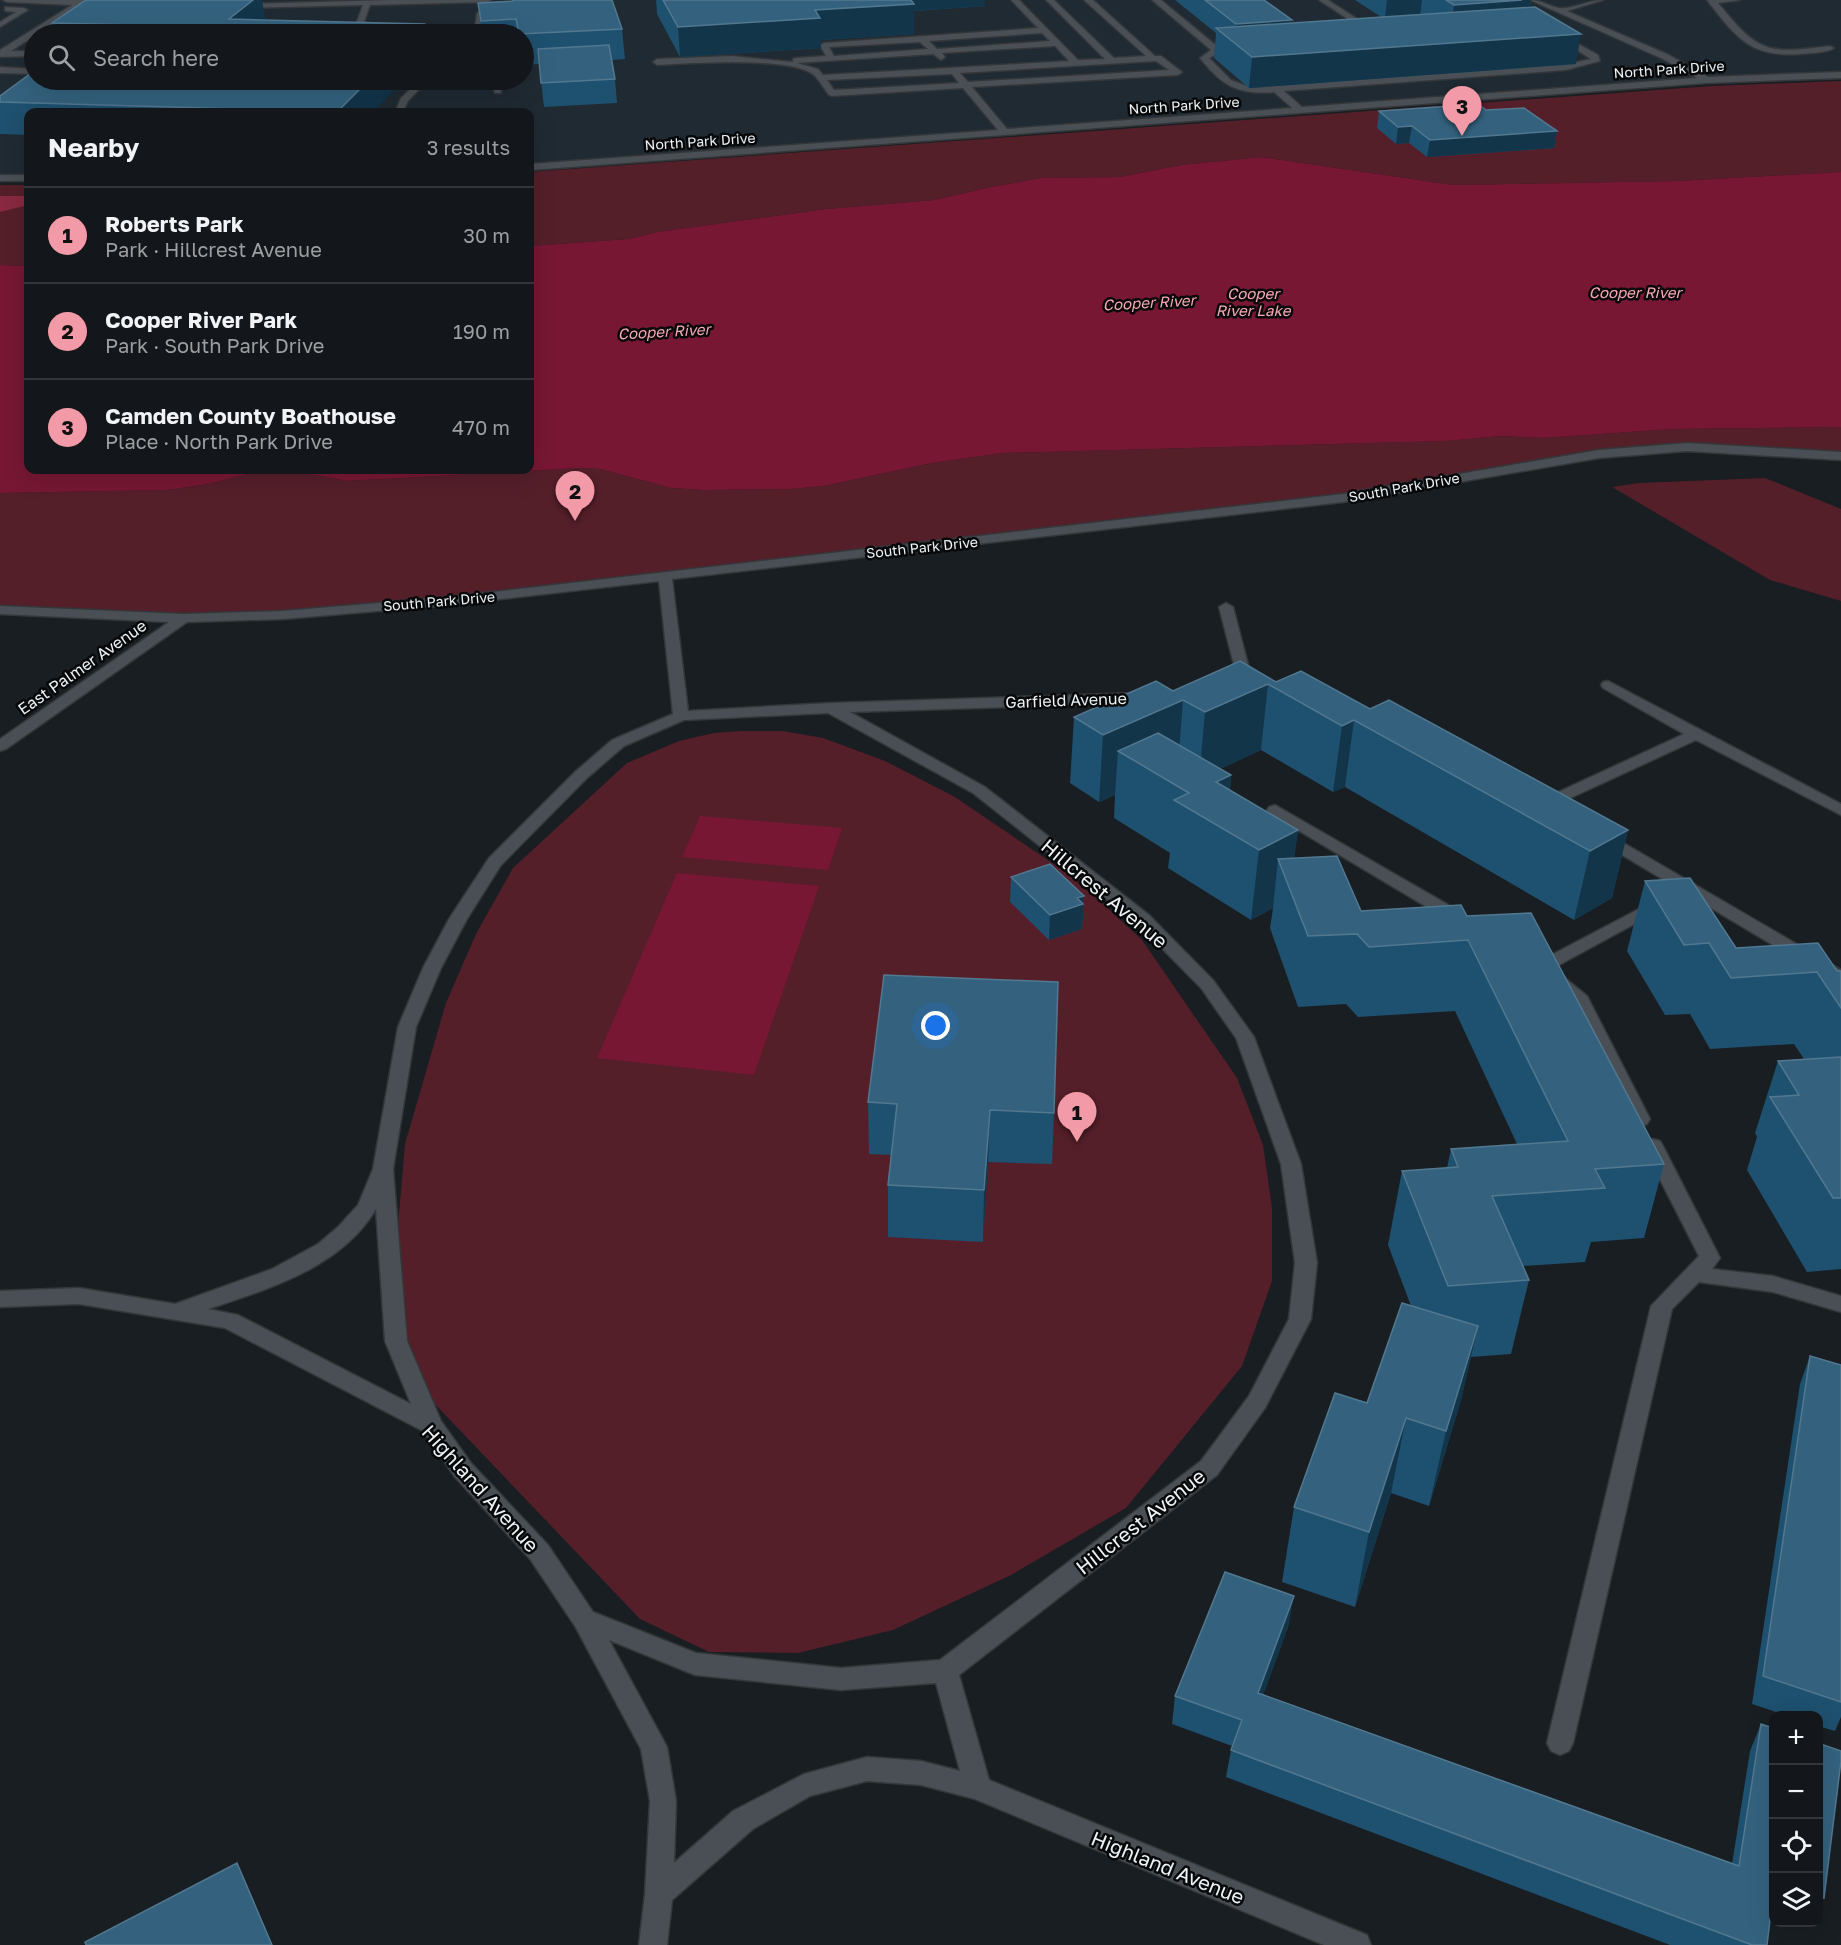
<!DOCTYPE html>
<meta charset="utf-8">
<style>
:root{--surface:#13161a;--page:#1c1f23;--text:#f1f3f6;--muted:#9d9fa2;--line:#323539;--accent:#f39aa8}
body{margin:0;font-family:"Golos Text",sans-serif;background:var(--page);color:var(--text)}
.controls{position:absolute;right:18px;bottom:18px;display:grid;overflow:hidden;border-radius:12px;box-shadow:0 6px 24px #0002}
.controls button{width:54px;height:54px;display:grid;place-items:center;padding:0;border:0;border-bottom:2px solid var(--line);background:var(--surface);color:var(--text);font:30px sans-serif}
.you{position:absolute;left:936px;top:1026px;width:21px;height:21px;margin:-15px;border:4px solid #fff;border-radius:50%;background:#1a73e8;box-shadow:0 0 0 9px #1a73e833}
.badge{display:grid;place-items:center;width:39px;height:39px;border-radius:50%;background:var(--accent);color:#111;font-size:20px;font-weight:700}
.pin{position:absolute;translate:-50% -50px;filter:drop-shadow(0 2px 3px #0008)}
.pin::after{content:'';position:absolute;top:32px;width:21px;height:18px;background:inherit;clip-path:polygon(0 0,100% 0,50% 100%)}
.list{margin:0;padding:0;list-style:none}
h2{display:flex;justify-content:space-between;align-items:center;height:78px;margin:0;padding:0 24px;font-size:26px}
h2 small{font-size:20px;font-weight:400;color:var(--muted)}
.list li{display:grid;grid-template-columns:39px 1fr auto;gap:18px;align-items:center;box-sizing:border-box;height:96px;padding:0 24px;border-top:2px solid var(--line)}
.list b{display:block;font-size:22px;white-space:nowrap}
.list p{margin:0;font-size:20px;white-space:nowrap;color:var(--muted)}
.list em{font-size:20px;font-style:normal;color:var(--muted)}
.icon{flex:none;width:33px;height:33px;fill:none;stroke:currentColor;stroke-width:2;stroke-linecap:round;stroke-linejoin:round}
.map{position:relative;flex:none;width:1841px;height:1945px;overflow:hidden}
.search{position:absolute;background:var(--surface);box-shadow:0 6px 24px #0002;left:24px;top:24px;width:510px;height:66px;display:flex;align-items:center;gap:15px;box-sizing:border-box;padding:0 21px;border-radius:33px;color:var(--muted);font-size:22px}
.panel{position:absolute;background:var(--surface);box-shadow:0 6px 24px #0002;left:24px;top:108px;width:510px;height:366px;border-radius:12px}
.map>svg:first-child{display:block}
.built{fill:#202a32;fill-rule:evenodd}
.green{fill:#551f2a}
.forest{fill:#882941}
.water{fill:#771733}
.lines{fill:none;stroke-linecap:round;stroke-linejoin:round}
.minor-casing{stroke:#34373a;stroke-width:3}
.minor{fill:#494f54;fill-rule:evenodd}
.wall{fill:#1e506f}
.shaded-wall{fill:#12354a}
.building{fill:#34627e;stroke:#527890;stroke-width:1.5}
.labels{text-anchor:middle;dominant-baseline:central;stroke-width:5;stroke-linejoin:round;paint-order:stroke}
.far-street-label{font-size:14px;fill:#eff3f6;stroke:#060809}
.far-water-label{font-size:15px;font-style:italic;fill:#faa9b5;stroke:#060809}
.street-label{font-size:16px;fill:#eff3f6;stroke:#060809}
.near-street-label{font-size:20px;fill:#eff3f6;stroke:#060809}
</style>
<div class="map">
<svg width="1841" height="1945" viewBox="0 0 1841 1945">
<rect width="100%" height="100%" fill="#191e22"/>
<path class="built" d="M0,0H1841V75L1793,76L530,167V112H28V178H0ZM34,34H524V80H34Z"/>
<path class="green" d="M1841,81V172L1678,181L1453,185L1262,157L1181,165L1120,177L1041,178L991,187L934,200L826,209L657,232L628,239L530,246V172L1712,86Z
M0,185H28V266L0,265Z
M1841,427V456L1687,447L1599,454L1343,498L449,601L184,618L0,610V493L167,490L209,484L260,471L298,472L347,481L581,468L600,469L671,488L703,490L791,489L824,486L932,463L1003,453L1444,441L1501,436L1543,438L1674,429Z
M1765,478L1841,509V601L1770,580L1612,487L1639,483Z
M741,731H783L823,738L885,761L955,797L1061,869L1101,902L1142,940L1237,1078L1263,1145L1272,1208V1281L1242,1366L1126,1508L1011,1575L893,1630L798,1653L709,1652L640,1619L412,1380L390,1319L405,1144L446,1003L476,934L513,868L627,763L679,741L714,733Z"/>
<path class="forest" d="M0,196H28V205L0,212Z"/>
<path class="water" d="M1262,157L1453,185L1678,181L1841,172V427L1674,429L1543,438L1501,436L1445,441L1003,453L932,463L824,486L791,489L703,490L671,488L600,469L581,468L347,481L298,472L260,471L209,484L167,490L0,493V265L28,266V470H530V246L628,239L657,232L826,209L934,200L991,187L1041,178L1120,177L1181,165Z
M700,816L842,828L828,870L682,857Z
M677,873L819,886L754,1075L597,1058Z"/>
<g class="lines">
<g class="minor-casing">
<path id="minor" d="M3,0H83L108,4L104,6L82,5L11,51H34V56L0,57V50L72,5L7,2Z
M390,0H491L487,2L370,5L360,34H330L334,32H353L363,5L240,8L236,6L240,4Z
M1011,0H1019L1078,60L1105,59L1046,0H1054L1114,58L1146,56L1084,0H1093L1155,56H1161L1182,72L1178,75L972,87L1007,129L1292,108L1274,92C1238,95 1222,86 1200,58L1211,50L1152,0H1161L1219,48L1240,47V51L1219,53L1209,58L1231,80L1252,88L1566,64L1591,59L1556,37L1555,35L1559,33L1598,55L1600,61L1566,70L1284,91L1302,107L1697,78L1663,59L1530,0C1542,0 1548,6 1559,8C1569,10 1589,0 1603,0L1567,11L1669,55L1708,77L1841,72V78L1706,83L530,170V164L998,130L963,88L832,96L829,95C824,89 818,77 811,73C786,57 690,63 657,65L653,62L657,59L732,56L793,62V59L796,58L826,56L820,45L824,43L1038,28ZM1042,33L1050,41L937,49L929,41ZM920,42L928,49L834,56L829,47ZM1055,46L1069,61L823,75L818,69L797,63L933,54L941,60L945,57L942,53ZM1156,61L1169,70L968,82L960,73ZM952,74L959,83L834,90L827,80Z
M1319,0H1328L1376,31L1369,33Z
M1707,0H1740L1718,3C1759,53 1766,54 1830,46L1834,48C1826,53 1812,53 1802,54C1751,58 1737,39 1707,0Z
M5,7L24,8L28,10L0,27V22L16,12L5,11Z
M504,8V12L487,13L484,16L482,34H474L477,13L485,9Z
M0,67L34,69V74L0,73Z
M420,80H428L408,101L403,112H395L401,98Z
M491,80H499L501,93H495Z
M0,175H28V181H0Z
M1687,443L1841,452V460L1687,451L1599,458L1343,502L672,579L688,711L831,703L1140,693L1148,698L1140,703L850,712L985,787L1149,915L1213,980L1254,1037L1301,1164L1317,1263L1311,1319L1265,1408L1217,1475L959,1675L989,1780L1367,1935L1371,1945H1324L975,1799L921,1785L867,1781L810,1796L753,1829L672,1900L667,1945H639L645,1894L650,1801L641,1749L575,1626L530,1559L455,1477L423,1431L225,1328L79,1304L0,1307V1291L79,1288L175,1304L272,1269L318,1244L338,1227L358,1205L373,1169L398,1027L423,968L449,919L489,858L575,772L612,740L673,714L659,581L449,605L283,619L187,622L6,749L0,751V739L169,622L0,614V606L184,614L283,611L449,597L1343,494L1599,450ZM828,713L973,793L1137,923L1201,988L1236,1038L1281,1164L1295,1263L1289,1319L1249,1396L1201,1461L940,1660L841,1668L696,1653L593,1612L548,1545L471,1463L441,1421L407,1341L393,1169L416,1027L441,968L467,919L501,865L587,778L624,746L684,720ZM376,1209L385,1341L411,1404L238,1315L208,1309C268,1289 341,1268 376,1209ZM609,1640L695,1675L841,1690L936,1683L960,1771L921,1761L867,1757L804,1774L733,1811L674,1863L676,1801L667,1747Z
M1226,603L1233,607L1253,684L1251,687L1246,688L1239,684L1219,607Z
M1608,681L1841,804V815L1696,740L1553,806H1541L1539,803L1541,800L1684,734L1603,688L1601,685L1603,682Z
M1275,805L1464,914L1467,918L1464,922H1452L1269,813L1267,810L1269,807Z
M1603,831L1841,970V984L1835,982L1597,840L1595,836Z
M1656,900L1662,901L1665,905L1662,909L1546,972H1534L1526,965L1529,961H1540Z
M1554,972L1560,974L1587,996L1650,1119L1647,1124L1640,1126L1633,1124L1630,1119L1570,999L1545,978L1548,974Z
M1653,1139L1660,1141L1663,1146L1720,1258L1712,1269L1773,1276L1841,1296V1312L1773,1292L1699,1282L1672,1309L1573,1743L1569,1751L1560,1755L1551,1751L1547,1743L1651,1306L1699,1256L1643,1146L1646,1141Z"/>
</g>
<use href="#minor" class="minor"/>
</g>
<path class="wall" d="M262,0L265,20L424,24L426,34H55L52,23Z
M512,0H612L622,29L625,59L612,60L615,79L617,103L544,107L539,64L524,65V34H482L478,3L512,1Z
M656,0H985V6L914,11V34L821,40V48L680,57L657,14Z
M1175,0H1264L1291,23L1381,17L1355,0H1531L1530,7L1576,64L1249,88L1214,58L1216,33Z
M0,96L373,112H28V135L0,134Z
M1486,110L1557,131L1554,148L1427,157L1409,143L1396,144L1377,128L1379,111Z
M1276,682L1370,709L1628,830L1612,898L1574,920L1345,787L1333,792L1261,750L1220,769L1231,775L1230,790L1298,830L1294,858L1361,911L1467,916L1664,1164L1644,1238L1591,1242L1585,1262L1523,1266L1529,1280L1511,1354L1471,1357L1461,1400L1429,1506L1391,1493L1355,1607L1282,1582L1294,1507L1367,1403L1411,1306L1388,1245L1402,1171L1447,1168L1451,1149L1517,1144L1455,1011L1358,1017L1346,1004L1298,1007L1270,928L1273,908L1251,920L1168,868L1170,853L1114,818L1115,795L1099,802L1070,783L1074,717L1173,691Z
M1011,877L1084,896L1082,929L1049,940L1010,902Z
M1645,881L1736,948L1837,971H1841V1269L1807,1272L1747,1170L1757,1137L1755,1133L1778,1061L1804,1059L1794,1044L1710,1049L1690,1014L1665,1015L1627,951Z
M868,1102L1054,1113L1052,1164L988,1162L983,1242L888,1237V1185L891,1155L869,1154Z
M1810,1356L1841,1365V1717L1835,1731L1818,1726V1716H1788L1752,1704L1800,1384Z
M1289,1624L1263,1695L1732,1864L1750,1751L1761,1724L1773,1728V1911L1771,1910L1767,1945H1670L1226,1777L1231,1750L1232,1746L1172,1724L1175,1696Z
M1818,1743L1824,1898L1818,1909Z"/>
<path class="shaded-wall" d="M253,0H262L266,23L229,19Z
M896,0H985V6L914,11V34L821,40V48L680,57L678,27Z
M1387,0H1422L1420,16L1385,19Z
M1522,0H1531L1526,29L1450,35L1454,5Z
M1292,20L1289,43L1235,42L1236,24Z
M424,24L426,34H414Z
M1581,34L1576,64L1249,88L1252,57Z
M369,80H404L373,112H337Z
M1412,126L1409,143L1396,144L1398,127Z
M1557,131L1554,148L1427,157L1430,140Z
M1268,684L1261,750L1199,779L1205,712Z
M1183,700L1178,766L1118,751L1115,795L1099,802L1103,735Z
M1354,720L1345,787L1333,792L1342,726Z
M1231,775L1225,831L1216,782Z
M1298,830L1290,890L1278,859L1273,908L1251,920L1259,850Z
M1628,830L1612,898L1574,920L1590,851Z
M1084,896L1082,929L1049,940L1050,915L1077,898Z
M990,1110L988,1162L983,1242L984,1190Z
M1478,1326L1461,1400L1429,1506L1446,1431Z
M1406,1418L1391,1493L1355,1607L1369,1532Z
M1294,1596L1289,1624L1254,1720L1258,1693Z"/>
<path class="building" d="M86,0H253L229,19L424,24L414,34H209L218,27L52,23Z
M513,0H612L622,29L519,34L516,19L481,21L478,3L513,1Z
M663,0H911L914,4L815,10L820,18L678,27Z
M1205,0H1264L1292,20L1236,24Z
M1446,0H1522L1454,5Z
M1535,7L1581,34L1252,57L1216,28Z
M609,45L615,79L541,83L538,49Z
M34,71V80H369L337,112L0,102V96Z
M1478,104L1486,110L1524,108L1557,131L1430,140L1412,126L1398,127L1379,111Z
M1240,661L1276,682L1301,671L1370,709L1389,700L1628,830L1590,851L1354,720L1342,726L1268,684L1205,712L1183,700L1103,735L1074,717L1156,681L1173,691Z
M1158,733L1231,775L1216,782L1298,830L1259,850L1174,800L1189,793L1118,751Z
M1337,856L1361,911L1461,905L1467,916L1531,913L1664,1164L1595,1169L1605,1188L1492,1196L1529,1280L1448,1286L1402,1171L1458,1167L1451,1149L1568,1141L1468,940L1369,947L1357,934L1308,936L1278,859Z
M1050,864L1084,896L1077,898L1083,904L1050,915L1011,877Z
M1690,878L1736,948L1818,943L1837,971H1841V1008L1817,972L1731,978L1709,943L1684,945L1645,881Z
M884,975L1058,982L1054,1113L990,1110L984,1190L888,1185L897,1104L868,1102Z
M1841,1057V1198H1833L1770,1097L1799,1095L1778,1061Z
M1402,1303L1478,1326L1446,1431L1406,1418L1369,1532L1294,1507L1335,1393L1367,1403Z
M1810,1356L1841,1365V1702L1763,1676Z
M1225,1572L1294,1596L1258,1693L1739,1866L1761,1724L1773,1728V1895L1767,1945H1752L1231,1750L1242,1720L1175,1696Z
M1818,1743L1841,1751V1761L1824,1898L1818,1896Z
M237,1863L272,1945H86L85,1942Z"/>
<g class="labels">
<g class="far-street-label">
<text transform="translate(1669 69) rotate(-4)">North Park Drive</text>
<text transform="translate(1184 105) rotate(-4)">North Park Drive</text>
<text transform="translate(700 141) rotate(-4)">North Park Drive</text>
<text transform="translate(1404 487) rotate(-10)">South Park Drive</text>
<text transform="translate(922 547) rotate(-6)">South Park Drive</text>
<text transform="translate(439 601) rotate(-5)">South Park Drive</text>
</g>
<g class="far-water-label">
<text x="1635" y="292">Cooper River</text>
<text x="1253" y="293">Cooper<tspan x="1253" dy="17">River Lake</tspan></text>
<text transform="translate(1149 302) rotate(-3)">Cooper River</text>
<text transform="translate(664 331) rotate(-3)">Cooper River</text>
</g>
<g class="street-label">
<text transform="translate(82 667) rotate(-35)">East Palmer Avenue</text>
<text transform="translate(1066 700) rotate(-2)">Garfield Avenue</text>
</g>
<g class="near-street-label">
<text transform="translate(1105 893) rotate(40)">Hillcrest Avenue</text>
<text transform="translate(481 1488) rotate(48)">Highland Avenue</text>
<text transform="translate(1140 1521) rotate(-38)">Hillcrest Avenue</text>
<text transform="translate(1168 1867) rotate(22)">Highland Avenue</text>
</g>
</g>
</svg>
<div class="controls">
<button>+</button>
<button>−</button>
<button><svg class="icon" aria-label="locate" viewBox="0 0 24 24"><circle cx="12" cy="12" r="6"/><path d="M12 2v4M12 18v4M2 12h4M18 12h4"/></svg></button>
<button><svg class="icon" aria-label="layers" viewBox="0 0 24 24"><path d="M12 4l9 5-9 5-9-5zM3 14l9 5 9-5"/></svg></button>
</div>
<div class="you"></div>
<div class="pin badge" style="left:1077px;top:1142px">1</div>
<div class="pin badge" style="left:575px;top:521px">2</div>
<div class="pin badge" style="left:1462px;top:136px">3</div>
<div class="search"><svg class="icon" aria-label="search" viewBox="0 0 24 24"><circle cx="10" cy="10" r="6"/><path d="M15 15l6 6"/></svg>Search here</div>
<section class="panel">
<h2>Nearby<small>3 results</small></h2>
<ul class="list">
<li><span class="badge">1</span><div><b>Roberts Park</b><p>Park · Hillcrest Avenue</p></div><em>30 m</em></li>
<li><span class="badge">2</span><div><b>Cooper River Park</b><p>Park · South Park Drive</p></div><em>190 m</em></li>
<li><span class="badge">3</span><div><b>Camden County Boathouse</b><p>Place · North Park Drive</p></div><em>470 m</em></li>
</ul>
</section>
</div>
